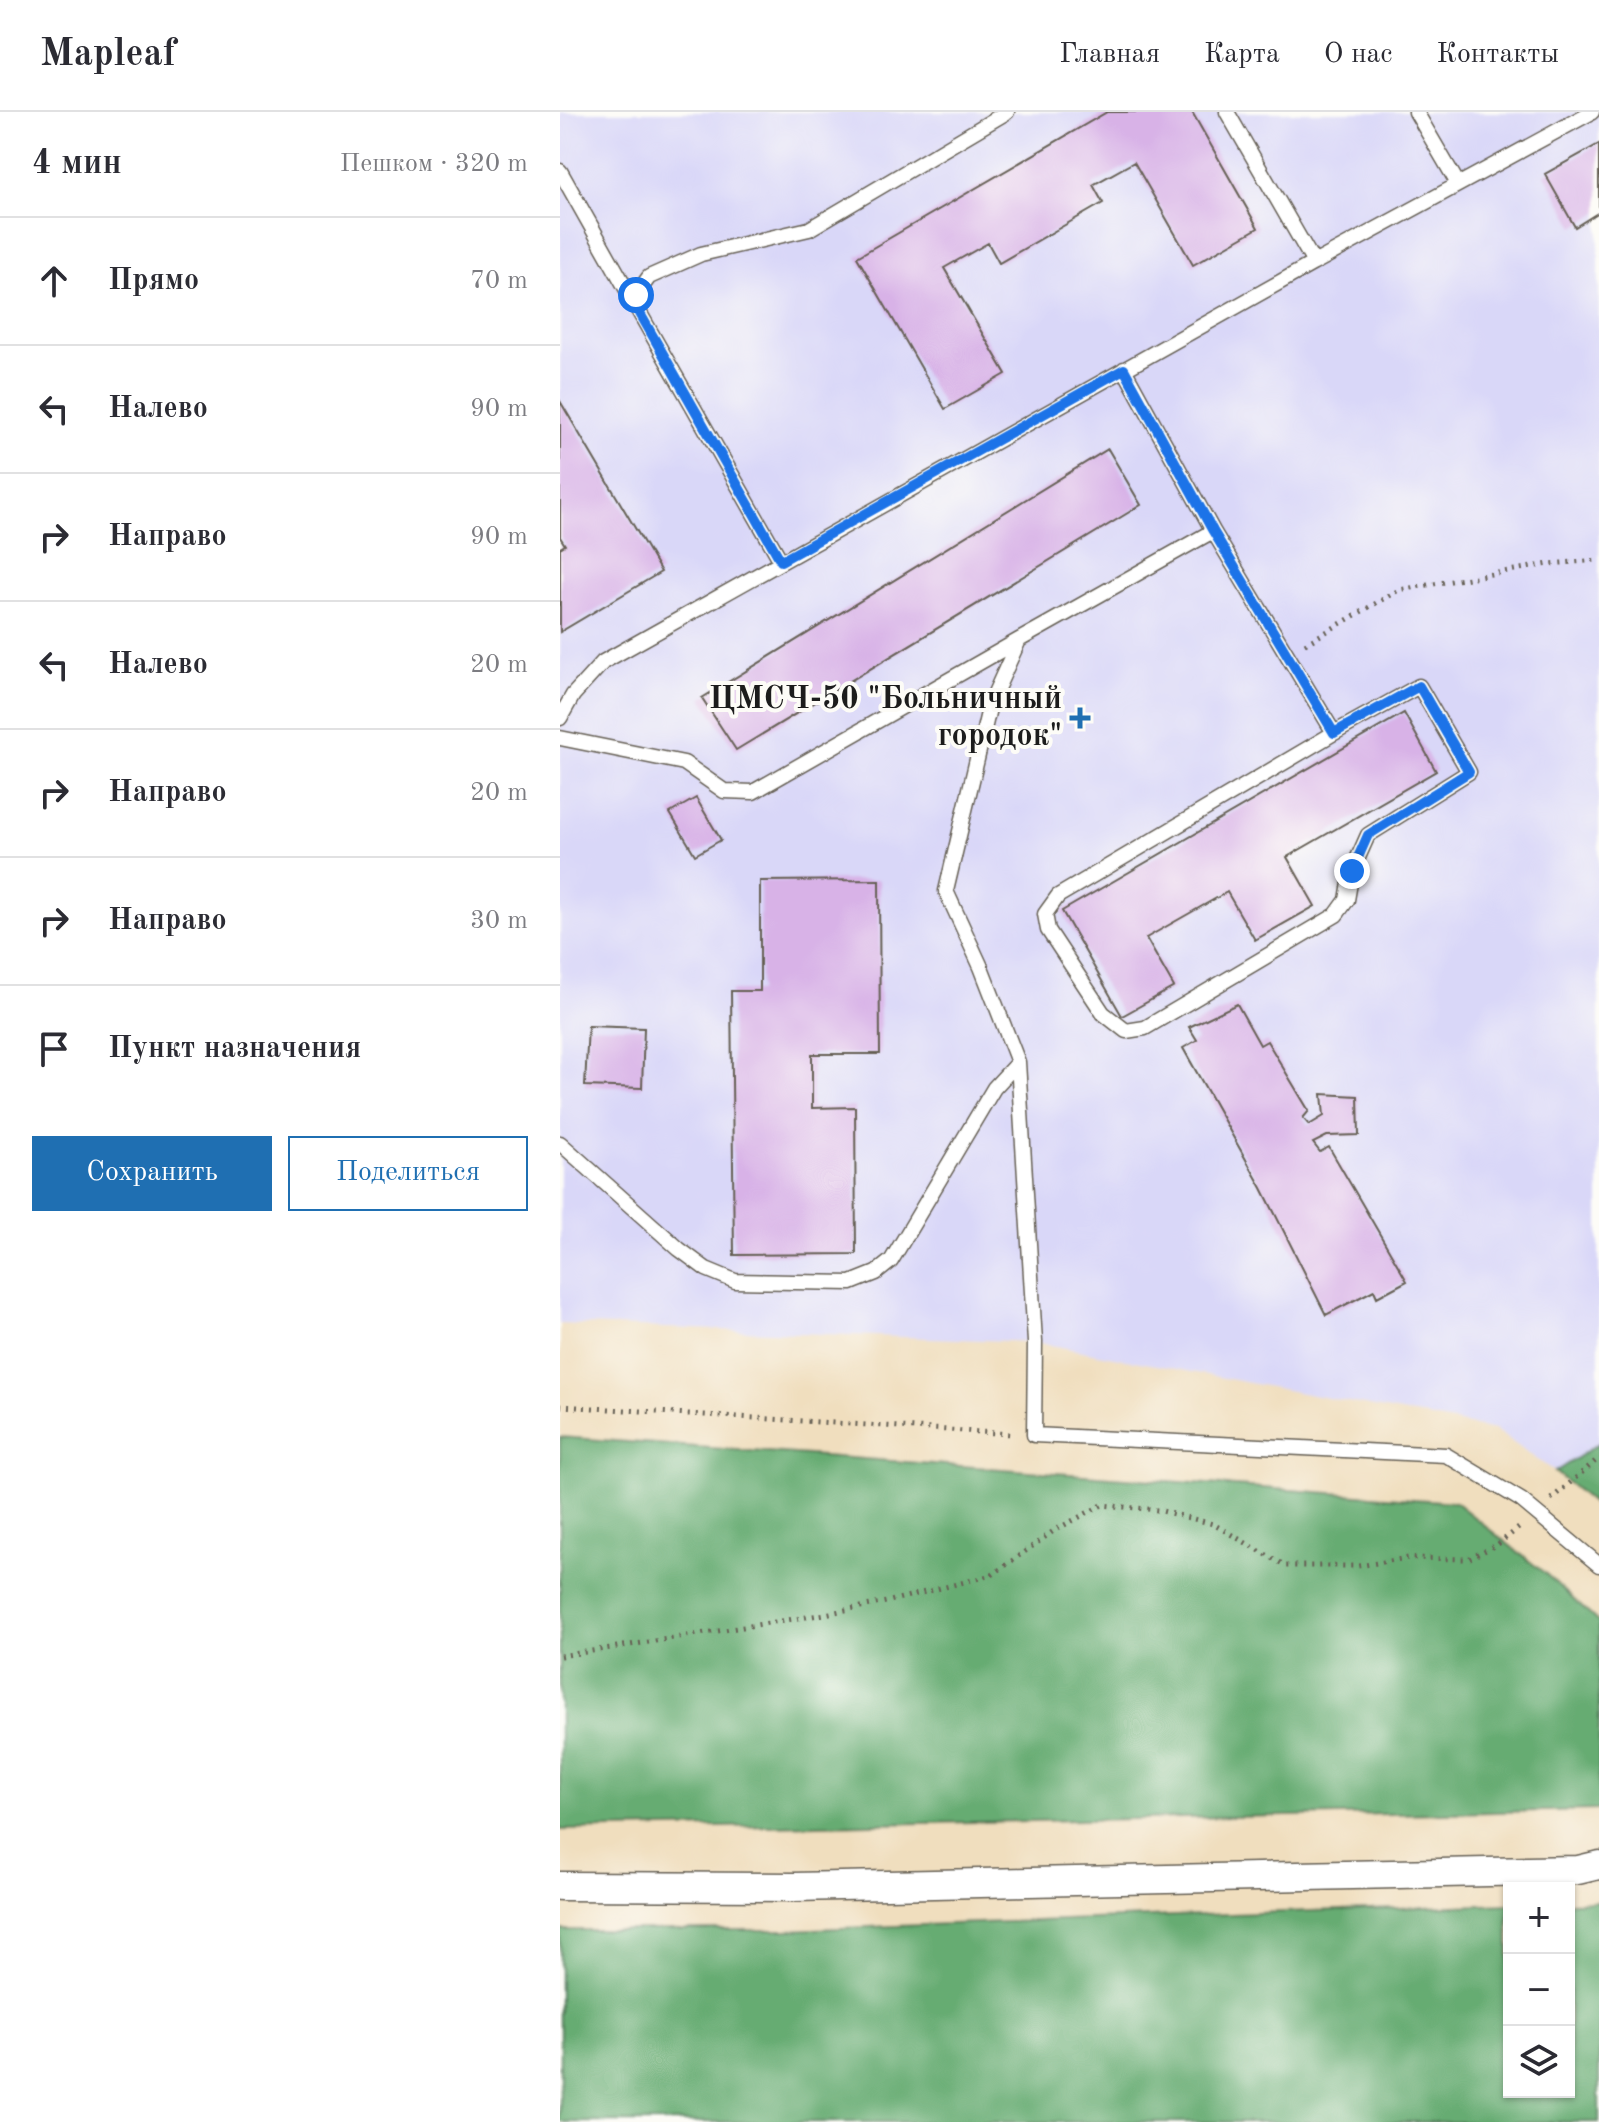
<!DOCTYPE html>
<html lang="ru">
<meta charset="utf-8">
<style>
:root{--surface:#fff;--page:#f2f2f3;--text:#2b2b33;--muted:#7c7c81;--line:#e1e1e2;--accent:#1f6fb2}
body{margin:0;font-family:"Old Standard TT",serif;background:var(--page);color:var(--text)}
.controls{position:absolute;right:24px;bottom:24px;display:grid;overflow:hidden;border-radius:0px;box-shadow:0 2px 6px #0004}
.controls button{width:72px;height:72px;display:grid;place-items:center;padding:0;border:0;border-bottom:2px solid var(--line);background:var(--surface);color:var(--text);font:40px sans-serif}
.stop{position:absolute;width:24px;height:24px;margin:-18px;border:6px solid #1a73e8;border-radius:50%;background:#fff}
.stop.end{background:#1a73e8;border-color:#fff;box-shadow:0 2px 8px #0008}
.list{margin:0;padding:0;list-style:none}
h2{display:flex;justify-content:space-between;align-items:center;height:104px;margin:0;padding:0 32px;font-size:34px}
h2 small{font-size:26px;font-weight:400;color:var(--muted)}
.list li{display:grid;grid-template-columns:52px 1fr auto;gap:24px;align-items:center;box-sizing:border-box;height:128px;padding:0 32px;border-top:2px solid var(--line)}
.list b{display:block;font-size:30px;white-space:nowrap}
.list em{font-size:26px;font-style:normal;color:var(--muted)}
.actions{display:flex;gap:16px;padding:24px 32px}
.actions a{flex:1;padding:18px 0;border:2px solid var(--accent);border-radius:0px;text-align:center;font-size:28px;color:var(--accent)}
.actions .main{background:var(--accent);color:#fff}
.icon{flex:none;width:44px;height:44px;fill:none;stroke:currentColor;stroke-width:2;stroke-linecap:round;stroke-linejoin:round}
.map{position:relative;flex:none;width:1039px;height:2010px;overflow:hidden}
header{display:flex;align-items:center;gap:48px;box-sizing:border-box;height:112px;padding:0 40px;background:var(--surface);border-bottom:2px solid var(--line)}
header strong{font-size:38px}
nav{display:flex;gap:44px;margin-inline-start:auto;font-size:28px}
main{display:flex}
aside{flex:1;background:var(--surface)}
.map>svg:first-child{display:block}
.built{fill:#d9d7f8}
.forest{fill:#66ac72;stroke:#416447;stroke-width:2}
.building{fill:#d8b2e7}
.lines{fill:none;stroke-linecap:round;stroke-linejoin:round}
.service-casing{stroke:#666055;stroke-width:17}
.minor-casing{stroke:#666055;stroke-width:31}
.path{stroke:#666055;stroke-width:5;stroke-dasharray:2 6;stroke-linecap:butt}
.service{stroke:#fff;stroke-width:14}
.minor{stroke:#fff;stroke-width:28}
.route{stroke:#1a73e8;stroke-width:10}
.poi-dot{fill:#1f6fb2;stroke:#fdfcf7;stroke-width:3}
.labels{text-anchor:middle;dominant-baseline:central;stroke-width:8;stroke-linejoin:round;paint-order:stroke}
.poi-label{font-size:32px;font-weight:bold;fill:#1c1c1c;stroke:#fdfcf7;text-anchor:end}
</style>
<header>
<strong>Mapleaf</strong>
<nav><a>Главная</a><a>Карта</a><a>О нас</a><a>Контакты</a></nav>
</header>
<main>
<aside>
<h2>4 мин<small>Пешком · 320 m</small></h2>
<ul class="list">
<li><svg class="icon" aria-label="ahead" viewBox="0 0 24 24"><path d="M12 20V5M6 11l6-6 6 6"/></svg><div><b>Прямо</b></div><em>70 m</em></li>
<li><svg class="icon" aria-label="left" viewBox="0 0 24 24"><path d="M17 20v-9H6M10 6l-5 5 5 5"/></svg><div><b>Налево</b></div><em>90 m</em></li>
<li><svg class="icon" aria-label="right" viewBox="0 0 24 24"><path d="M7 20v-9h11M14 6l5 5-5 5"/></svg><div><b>Направо</b></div><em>90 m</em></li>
<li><svg class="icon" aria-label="left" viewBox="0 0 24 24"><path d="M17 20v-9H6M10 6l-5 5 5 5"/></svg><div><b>Налево</b></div><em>20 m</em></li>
<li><svg class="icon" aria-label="right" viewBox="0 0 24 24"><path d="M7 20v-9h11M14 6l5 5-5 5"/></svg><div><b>Направо</b></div><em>20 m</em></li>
<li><svg class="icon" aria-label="right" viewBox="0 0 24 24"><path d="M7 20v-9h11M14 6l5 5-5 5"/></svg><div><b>Направо</b></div><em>30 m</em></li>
<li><svg class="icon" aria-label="arrive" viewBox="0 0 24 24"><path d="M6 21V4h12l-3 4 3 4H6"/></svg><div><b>Пункт назначения</b></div></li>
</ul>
<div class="actions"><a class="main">Сохранить</a><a>Поделиться</a></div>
</aside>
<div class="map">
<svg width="1039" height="2010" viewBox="0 0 1039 2010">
<rect width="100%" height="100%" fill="#fdfcf7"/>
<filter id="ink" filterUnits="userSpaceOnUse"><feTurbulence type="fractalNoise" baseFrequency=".0125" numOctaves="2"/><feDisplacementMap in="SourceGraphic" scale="16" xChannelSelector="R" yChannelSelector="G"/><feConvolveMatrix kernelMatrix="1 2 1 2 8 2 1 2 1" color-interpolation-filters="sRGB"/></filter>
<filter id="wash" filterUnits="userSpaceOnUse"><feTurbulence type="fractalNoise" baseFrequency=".006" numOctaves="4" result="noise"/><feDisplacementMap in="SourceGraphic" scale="32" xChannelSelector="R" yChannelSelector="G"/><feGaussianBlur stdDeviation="1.8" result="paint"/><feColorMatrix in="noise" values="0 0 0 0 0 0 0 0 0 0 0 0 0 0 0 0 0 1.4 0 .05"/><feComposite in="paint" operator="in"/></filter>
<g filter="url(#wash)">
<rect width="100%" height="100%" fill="#f0debe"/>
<path class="built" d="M0,0H1039V1331L995,1360L935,1318L475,1230L0,1212Z"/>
<path class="forest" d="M0,1325L895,1390L987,1463L1039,1511V1698L0,1718Z
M1039,1331V1397L995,1360Z
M1039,1789V2010H0V1818H225L949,1792V1980H1009V1790Z"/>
<g id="blocks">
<path class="building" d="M547,0H632L698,116L633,153L574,50L533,73L543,91L439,151L428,131L384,156L446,262L385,297L297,145Z
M1039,32V100L1015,115L985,62Z
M0,289L101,460L0,520V436L5,433L0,425Z
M548,337L581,393L176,638L142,586Z
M844,601L876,659L727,745L755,794L695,828L667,780L586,826L614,875L562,904L502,799Z
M136,686L161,728L135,743L110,701Z
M319,768L320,942H252V996L295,995L296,1142L174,1143L171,879H200V769Z
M677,892L700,933L707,929L749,999L743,1006L749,1013L764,1004L762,982L798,984L799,1023L767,1024L753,1031L760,1040L769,1035L847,1169L817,1185L814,1178L766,1203L702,1076L623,936L637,928L629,915Z
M28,914L84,916L82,976L25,974Z"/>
</g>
</g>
<g filter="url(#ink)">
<use href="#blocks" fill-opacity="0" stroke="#666055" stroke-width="2"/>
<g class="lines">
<g class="service-casing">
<path id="service" d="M856,0L898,72
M0,59L76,194
M754,151L1032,0
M564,257L653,419L459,528L430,592L386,779L421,855L458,950L475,1230L474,1323L886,1343L961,1388L1039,1453
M653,419L774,621L859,574L909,660L808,723L792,759L787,788L776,803L585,916L566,919L543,901L488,818L485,802L498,784L774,621
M221,449L78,198L76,183L89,165L141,142L249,117L447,0
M0,606L13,583L43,550L754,151L667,0
M0,626L124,651L164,679L193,680L459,528
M0,1031L119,1137L146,1157L175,1169L291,1171L316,1161L331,1149L434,976L458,950"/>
</g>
<g class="minor-casing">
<path id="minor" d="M0,1774L234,1775L1018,1758L1039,1753"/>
</g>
<path class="path" d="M745,532L839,478L989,452L1039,448
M0,1294L453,1322
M991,1387L1039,1346
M0,1544L265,1502L326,1490L432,1463L495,1418L542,1393L598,1398L653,1412L726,1454H798L848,1446L908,1447L938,1432L960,1415"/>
<use href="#service" class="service"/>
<use href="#minor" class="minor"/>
</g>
</g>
<g class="lines" filter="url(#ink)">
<path class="route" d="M76,183L78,198L221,449L564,257L653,419L774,621L859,574L909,660L808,723L792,759"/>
</g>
<path class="poi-dot" d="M516 594h8v8h8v8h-8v8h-8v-8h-8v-8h8z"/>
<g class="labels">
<g class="poi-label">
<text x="502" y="588">ЦМСЧ-50 "Больничный<tspan x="502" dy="37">городок"</tspan></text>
</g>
</g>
</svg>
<div class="controls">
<button>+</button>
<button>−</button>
<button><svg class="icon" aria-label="layers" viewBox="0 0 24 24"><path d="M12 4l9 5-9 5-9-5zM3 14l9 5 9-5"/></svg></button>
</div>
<div class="stop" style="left:76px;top:183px"></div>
<div class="stop end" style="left:792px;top:759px"></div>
</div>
</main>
